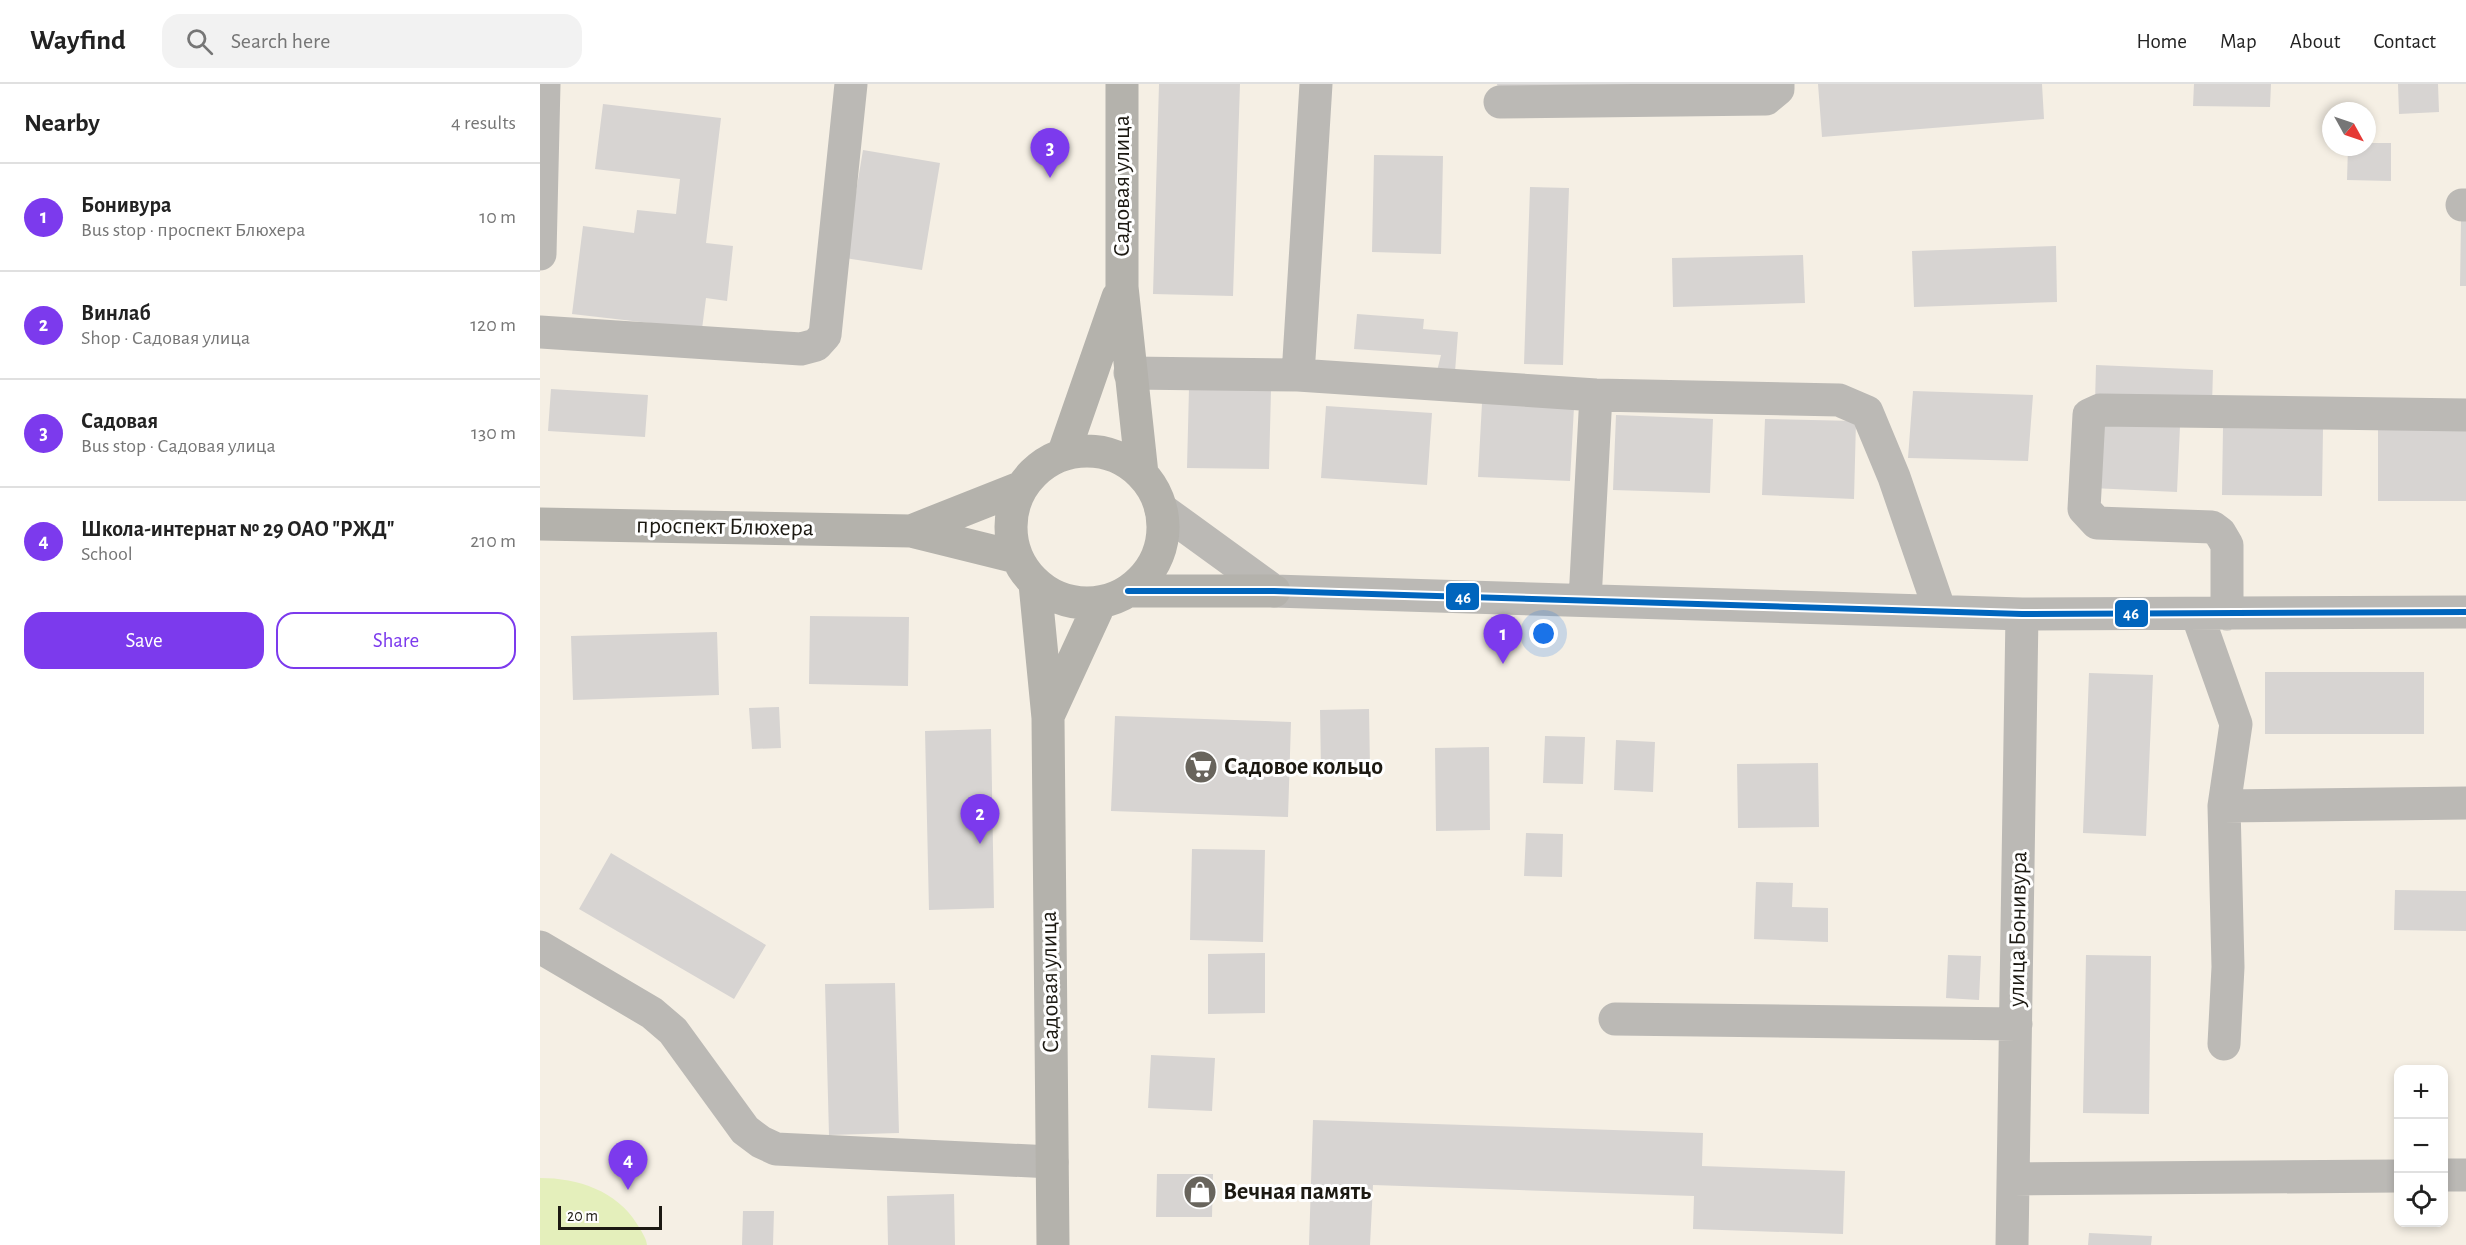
<!DOCTYPE html>
<meta charset="utf-8">
<style>
:root{--surface:#fff;--page:#f2f2f2;--text:#222;--muted:#767676;--line:#e0e0e0;--accent:#7c3aed}
body{margin:0;font-family:"Alegreya Sans",sans-serif;background:var(--page);color:var(--text)}
.controls{position:absolute;right:18px;bottom:18px;display:grid;overflow:hidden;border-radius:12px;box-shadow:0 3px 9px #0003}
.controls button{width:54px;height:54px;display:grid;place-items:center;padding:0;border:0;border-bottom:2px solid var(--line);background:var(--surface);color:var(--text);font:30px sans-serif}
.compass{position:absolute;left:1782px;top:18px;width:54px;height:54px;border-radius:50%;background:var(--surface);box-shadow:0 3px 9px #0003;rotate:130deg}
.scale{position:absolute;left:18px;bottom:15px;width:104px;box-sizing:border-box;padding-left:6px;border:3px solid #1c1912;border-top:0;font-size:16px;line-height:21px;white-space:nowrap;color:#1c1912;-webkit-text-stroke:4px #fff;paint-order:stroke}
.you{position:absolute;left:1004px;top:550px;width:21px;height:21px;margin:-15px;border:4px solid #fff;border-radius:50%;background:#1a73e8;box-shadow:0 0 0 9px #1a73e833}
.badge{display:grid;place-items:center;width:39px;height:39px;border-radius:50%;background:var(--accent);color:#fff;font-size:20px;font-weight:700}
.pin{position:absolute;translate:-50% -50px;filter:drop-shadow(0 2px 3px #0008)}
.pin::after{content:'';position:absolute;top:32px;width:21px;height:18px;background:inherit;clip-path:polygon(0 0,100% 0,50% 100%)}
.list{margin:0;padding:0;list-style:none}
h2{display:flex;justify-content:space-between;align-items:center;height:78px;margin:0;padding:0 24px;font-size:26px}
h2 small{font-size:20px;font-weight:400;color:var(--muted)}
.list li{display:grid;grid-template-columns:39px 1fr auto;gap:18px;align-items:center;box-sizing:border-box;height:108px;padding:0 24px;border-top:2px solid var(--line)}
.list b{display:block;font-size:22px;white-space:nowrap}
.list p{margin:0;font-size:20px;white-space:nowrap;color:var(--muted)}
.list em{font-size:20px;font-style:normal;color:var(--muted)}
.actions{display:flex;gap:12px;padding:18px 24px}
.actions a{flex:1;padding:14px 0;border:2px solid var(--accent);border-radius:18px;text-align:center;font-size:21px;color:var(--accent)}
.actions .main{background:var(--accent);color:#fff}
.icon{flex:none;width:33px;height:33px;fill:none;stroke:currentColor;stroke-width:2;stroke-linecap:round;stroke-linejoin:round}
.map{position:relative;flex:none;width:1926px;height:1161px;overflow:hidden}
header{display:flex;align-items:center;gap:36px;box-sizing:border-box;height:84px;padding:0 30px;background:var(--surface);border-bottom:2px solid var(--line)}
header strong{font-size:28px}
nav{display:flex;gap:33px;margin-inline-start:auto;font-size:21px}
.search{width:420px;height:54px;background:var(--page);display:flex;align-items:center;gap:15px;box-sizing:border-box;padding:0 21px;border-radius:18px;color:var(--muted);font-size:22px}
main{display:flex}
aside{flex:1;background:var(--surface)}
.map>svg:first-child{display:block}
.green{fill:#e4efbb}
.building{fill:#d7d4d2}
.lines{fill:none;stroke-linecap:round;stroke-linejoin:round}
.minor{stroke:#bbb9b5;stroke-width:33}
.major{stroke:#b4b2ac;stroke-width:33}
.bus-1-casing{stroke:#fff;stroke-width:10}
.bus-1{stroke:#0065bd;stroke-width:6}
.labels{text-anchor:middle;dominant-baseline:central;stroke-width:6;stroke-linejoin:round;paint-order:stroke}
.street-label{font-size:24px;fill:#1c1912;stroke:#fff}
.poi-label{font-size:24px;font-weight:bold;fill:#1c1912;stroke:#fff;text-anchor:start}
.line-badge{stroke:#fff;stroke-width:2}
.badge-label{font-size:16px;text-anchor:middle;font-weight:bold;fill:#fff}
</style>
<header>
<strong>Wayfind</strong>
<div class="search"><svg class="icon" aria-label="search" viewBox="0 0 24 24"><circle cx="10" cy="10" r="6"/><path d="M15 15l6 6"/></svg>Search here</div>
<nav><a>Home</a><a>Map</a><a>About</a><a>Contact</a></nav>
</header>
<main>
<aside>
<h2>Nearby<small>4 results</small></h2>
<ul class="list">
<li><span class="badge">1</span><div><b>Бонивура</b><p>Bus stop · проспект Блюхера</p></div><em>10 m</em></li>
<li><span class="badge">2</span><div><b>Винлаб</b><p>Shop · Садовая улица</p></div><em>120 m</em></li>
<li><span class="badge">3</span><div><b>Садовая</b><p>Bus stop · Садовая улица</p></div><em>130 m</em></li>
<li><span class="badge">4</span><div><b>Школа-интернат № 29 ОАО &quot;РЖД&quot;</b><p>School</p></div><em>210 m</em></li>
</ul>
<div class="actions"><a class="main">Save</a><a>Share</a></div>
</aside>
<div class="map">
<svg width="1926" height="1161" viewBox="0 0 1926 1161">
<rect width="100%" height="100%" fill="#f5efe4"/>
<path class="green" d="M0,1094C38,1094 77,1107 97,1140C101,1147 106,1153 107,1161H0Z"/>
<path class="building" d="M619,0H700L693,212L613,210Z
M957,0H1116L958,4Z
M1278,0H1502L1504,35L1282,53Z
M1654,0H1731L1730,23L1653,22Z
M1858,0H1898L1899,28L1859,30Z
M63,20L181,34L166,159L193,162L187,217L166,214L162,245L32,230L43,142L94,149L97,126L136,130L140,95L55,85Z
M1827,59H1851V97L1807,96L1808,63H1827Z
M323,66L400,79L382,186L305,174Z
M834,71L903,72L901,170L832,168Z
M990,103L1029,104L1023,281L984,280Z
M1921,137H1926V202H1920Z
M1516,162L1517,218L1374,223L1372,167Z
M1263,171L1265,219L1133,223L1132,174Z
M817,230L884,235L883,245L918,248L915,288L897,287L901,271L814,265Z
M1556,281L1673,286L1672,321L1555,318Z
M649,304L731,306L729,385L647,384Z
M11,305L108,311L105,353L8,347Z
M1373,307L1493,311L1488,377L1368,374Z
M942,319L1034,323L1030,397L938,393Z
M786,322L892,329L887,401L781,394Z
M1076,331L1173,335L1170,409L1073,406Z
M1225,335L1316,337L1314,415L1222,411Z
M1555,339L1640,342L1637,408L1552,404Z
M1683,344L1783,345L1782,412L1682,411Z
M1838,345H1926V417H1838Z
M270,532L369,533L368,602L269,600Z
M177,548L179,611L33,616L31,552Z
M1725,588H1884V650H1725Z
M1549,589L1613,591L1606,752L1543,749Z
M239,623L241,664L212,665L209,624Z
M829,625L830,684H781L780,626Z
M575,632L751,638L748,733L571,727Z
M451,645L454,824L389,826L385,647Z
M1005,652L1045,653L1043,700L1003,699Z
M1076,656L1115,658L1113,708L1074,706Z
M949,663L950,746L896,747L895,664Z
M1278,679L1279,743L1198,744L1197,680Z
M986,749L1023,750L1022,793L984,792Z
M652,765L725,766L723,858L650,856Z
M71,769L226,861L194,915L39,825Z
M1216,798L1253,799L1252,823L1288,824V858L1214,855Z
M1855,806L1926,807V847L1854,846Z
M725,869V929L668,930V870Z
M1408,871L1441,872L1439,916L1406,914Z
M1546,871L1611,872L1609,1030L1543,1029Z
M355,899L359,1049L289,1051L285,900Z
M611,971L675,974L672,1027L608,1024Z
M773,1036L1163,1049L1162,1082L1305,1087L1303,1150L1153,1145L1154,1112L833,1101L830,1161H769Z
M617,1090H673L672,1133H616Z
M414,1110L415,1161H348L347,1112Z
M203,1127H234L233,1161H202Z
M1549,1149L1612,1152L1611,1161H1548Z"/>
<g class="lines">
<path class="minor" d="M960,18L1226,15L1238,5V0
M1922,121H1926
M0,170L4,0
M0,248L261,265L276,261L285,251L311,0
M590,289L758,291L1056,311L1299,316L1327,328L1354,393L1400,527
M758,291L776,0
M621,425L734,507L1482,530L1926,528
M1045,516L1056,311
M1657,530L1696,640L1684,722L1688,883L1684,960
M1687,530V461L1680,449L1672,443L1557,439L1544,425L1549,331L1560,326L1926,331
M1684,722L1926,719
M0,863L112,929L133,947L205,1046L221,1058L236,1065L512,1078
M1075,935L1476,940
M1904,1091H1926
M1474,1095L1858,1092
M1472,1161L1482,530"/>
<path class="major" d="M582,0V203L602,390
M471 443a76 76 0 1 1 152 0a76 76 0 1 1-152 0Z
M523,371L578,213
M0,440L371,447L476,473
M371,447L482,403
M495,500L508,634L513,1161
M588,507H734
M508,632L560,519"/>
<g class="bus-1-casing">
<path id="bus-1" d="M588,507H734L1482,530L1926,528"/>
</g>
<use href="#bus-1" class="bus-1"/>
</g>
<defs>
<g id="supermarket-disc" transform="scale(1.725)"><circle r="9.5" fill="#68645c" stroke="#fff"/><path d="M-6-5.5h2.5l.6 2H6L4.5 2H-2.5L-4.4-4H-6ZM-1.5 3.2a1.3 1.3 0 1 0 .1 0ZM3 3.2a1.3 1.3 0 1 0 .1 0Z" fill="#fff"/></g>
<g id="shop-disc" transform="scale(1.725)"><circle r="9.5" fill="#68645c" stroke="#fff"/><path d="M-5-2.5h2.3a2.7 3.5 0 0 1 5.4 0H5L5.5 6h-11ZM-1.5-2.5h3a1.5 2.3 0 0 0-3 0Z" fill="#fff"/></g>
</defs>
<g fill-rule="evenodd">
<use href="#supermarket-disc" x="661" y="683"/>
<use href="#shop-disc" x="660" y="1108"/>
</g>
<g class="labels">
<g class="street-label">
<text transform="translate(582 102) rotate(-90)">Садовая улица</text>
<text transform="translate(185 443) rotate(1)">проспект Блюхера</text>
<text transform="translate(1478 845) rotate(-89)">улица Бонивура</text>
<text transform="translate(510 898) rotate(-91)">Садовая улица</text>
</g>
<g class="poi-label">
<text x="684" y="683">Садовое кольцо</text>
<text x="683" y="1108">Вечная память</text>
</g>
</g>
<g class="line-badge">
<rect x="905" y="498" width="35" height="29" rx="6" fill="#0065bd"/>
<rect x="1574" y="515" width="35" height="29" rx="6" fill="#0065bd"/>
</g>
<g class="badge-label">
<text x="923" y="519">46</text>
<text x="1591" y="535">46</text>
</g>
</svg>
<div class="controls">
<button>+</button>
<button>−</button>
<button><svg class="icon" aria-label="locate" viewBox="0 0 24 24"><circle cx="12" cy="12" r="6"/><path d="M12 2v4M12 18v4M2 12h4M18 12h4"/></svg></button>
</div>
<svg class="compass" viewBox="-18 -18 36 36"><path d="M0-13l5 13h-10z" fill="#e53935"/><path d="M0 13l5-13h-10z" fill="#767676"/></svg>
<div class="scale">20 m</div>
<div class="you"></div>
<div class="pin badge" style="left:963px;top:580px">1</div>
<div class="pin badge" style="left:440px;top:760px">2</div>
<div class="pin badge" style="left:510px;top:94px">3</div>
<div class="pin badge" style="left:88px;top:1106px">4</div>
</div>
</main>
